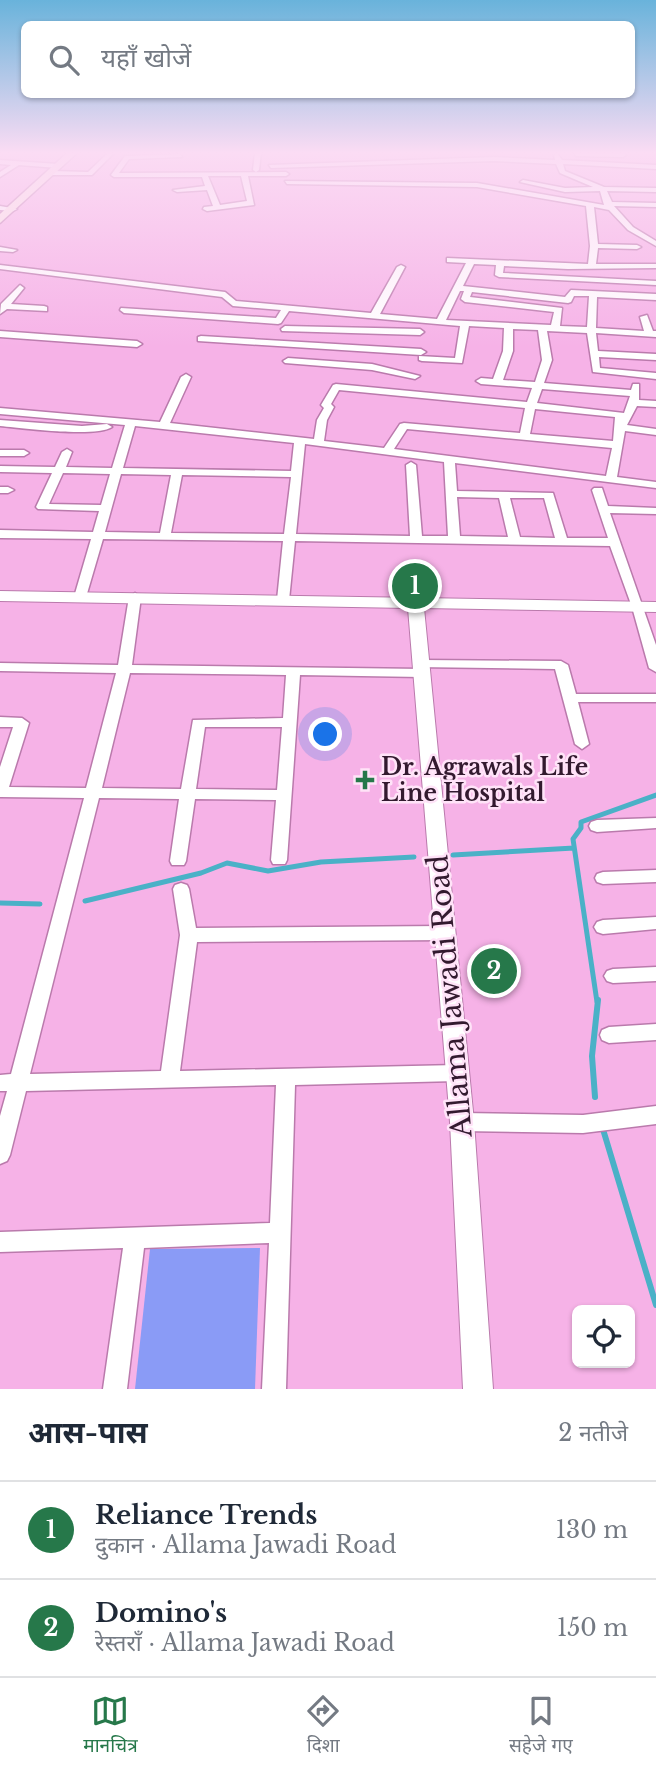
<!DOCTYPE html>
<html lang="hi">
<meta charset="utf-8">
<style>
:root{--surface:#fff;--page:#f6f6f7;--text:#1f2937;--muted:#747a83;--line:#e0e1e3;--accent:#26784a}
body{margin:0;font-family:"Libre Baskerville","Noto Sans Devanagari",serif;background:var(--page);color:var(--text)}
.controls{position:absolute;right:21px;bottom:21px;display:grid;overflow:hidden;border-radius:10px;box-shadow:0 2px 5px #0004}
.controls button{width:63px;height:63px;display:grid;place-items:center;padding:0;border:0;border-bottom:2px solid var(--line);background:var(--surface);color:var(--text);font:35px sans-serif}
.you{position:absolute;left:326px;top:735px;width:24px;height:24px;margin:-18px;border:5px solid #fff;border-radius:50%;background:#1a73e8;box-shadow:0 0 0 10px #1a73e833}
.badge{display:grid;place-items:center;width:46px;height:46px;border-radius:50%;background:var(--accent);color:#fff;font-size:23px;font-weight:700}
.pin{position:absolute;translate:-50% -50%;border:4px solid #fff;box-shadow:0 2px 7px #0006}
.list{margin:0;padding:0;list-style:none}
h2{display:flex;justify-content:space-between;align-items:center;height:91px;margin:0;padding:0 28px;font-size:30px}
h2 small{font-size:23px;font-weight:400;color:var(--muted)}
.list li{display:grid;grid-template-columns:46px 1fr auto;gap:21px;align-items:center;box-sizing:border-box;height:98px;padding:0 28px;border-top:2px solid var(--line)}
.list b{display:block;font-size:26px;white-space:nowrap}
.list p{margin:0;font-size:23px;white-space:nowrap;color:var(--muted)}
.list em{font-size:23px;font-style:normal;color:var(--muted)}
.icon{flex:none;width:38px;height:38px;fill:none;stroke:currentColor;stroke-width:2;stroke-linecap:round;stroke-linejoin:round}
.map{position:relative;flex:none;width:656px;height:1389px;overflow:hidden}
.search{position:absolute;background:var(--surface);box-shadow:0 2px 5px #0004;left:21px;right:21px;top:21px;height:77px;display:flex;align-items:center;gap:18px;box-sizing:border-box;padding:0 24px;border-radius:10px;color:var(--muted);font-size:26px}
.sheet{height:287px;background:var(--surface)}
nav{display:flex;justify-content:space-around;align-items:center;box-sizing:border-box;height:98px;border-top:2px solid var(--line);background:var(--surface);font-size:19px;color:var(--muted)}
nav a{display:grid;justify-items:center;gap:4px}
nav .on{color:var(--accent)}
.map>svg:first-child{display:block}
.green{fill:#8a9bf6}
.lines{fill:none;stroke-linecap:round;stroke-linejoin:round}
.stream-far1{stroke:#4ab1c7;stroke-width:5}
.stream{stroke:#4ab1c7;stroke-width:6}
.minor-casing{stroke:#ba7aac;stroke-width:3}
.tertiary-casing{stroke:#ba7aac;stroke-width:2}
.secondary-casing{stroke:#ba7aac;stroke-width:3}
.minor{fill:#fff;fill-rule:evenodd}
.tertiary{fill:#fff;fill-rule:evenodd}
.secondary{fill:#fcebe6;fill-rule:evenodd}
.poi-dot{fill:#26784a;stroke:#ffe3f8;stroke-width:2.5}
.labels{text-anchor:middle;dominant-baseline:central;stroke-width:5;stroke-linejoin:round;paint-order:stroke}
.poi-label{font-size:23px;font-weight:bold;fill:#331a2f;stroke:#ffe3f8;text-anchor:start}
.near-street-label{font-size:28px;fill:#331a2f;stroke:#ffe3f8}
</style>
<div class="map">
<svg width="656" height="1389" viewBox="0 0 656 1389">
<rect width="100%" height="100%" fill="#f6b2e7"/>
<path class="green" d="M260,1248L255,1389H135L150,1249Z"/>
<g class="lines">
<path class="stream-far1" d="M453,855L574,848
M85,901L201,873L227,863L268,871L321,862L414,857
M0,903L40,904
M597,1002L573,839L581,828V822L656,795"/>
<path class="stream" d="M595,1097L592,1056L598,1000
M602,1126L656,1305"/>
<g class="minor-casing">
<path id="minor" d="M108,153H114L92,175H53L50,173L53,171L88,172Z
M255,153H261L259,170L256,172L253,170Z
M557,153L562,160L656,165V169L563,164L565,171L604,187L656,188V192L607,191L612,202L656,203V207L614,206L633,227L656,241V246L628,230L609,210L594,207L598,244L637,245L641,247L637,249L598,248L596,264H656V268L568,269L504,266L503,273L656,281V285L499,277L495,275L496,265L474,264L463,286L565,297L571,290L656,294V300L597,297L596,328L644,331L640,317L647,315L653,331H656V337L596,333L598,351L656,354V360L599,357L600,368L656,373V379L593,372L587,333L547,331L552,360L544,383L631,390L633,384H639V400L656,401V407L637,406L627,425L656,429V435L625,431L617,477L656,482V488L455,463L457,491L553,493L567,538H608L592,490L594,488H602L608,506L656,508V514L610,513L656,645V672L649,668L632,607L610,546L295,541L289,600L283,604L277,600L283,541L103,539L86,597L80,601L74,597L91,539L0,538V530L93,532L99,511L38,509L36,507L52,473L0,472V466L55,467L62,452L67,449L72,452L66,467L112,468L125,425L0,414V408L160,422L181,377L186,374L191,377L170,423L314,439L317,420L324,408L321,405L333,385L336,384L527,402L532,388L481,384L476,381L481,378L493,379L503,351L504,328L469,326L462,363L422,361L419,360V356L455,358L460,326L289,311L281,323L278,324L124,313L120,310L121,308L276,318L281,310L233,306L222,297L0,269V265L225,292L236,301L371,313L397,267L401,265L405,267L380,314L437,319L466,263L447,262V258L588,264L590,246L586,206L477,187L287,184L285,181L477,183L604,205L600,191L565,192L520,182L523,180L565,188L593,187L560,173L556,164L494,161L271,168L269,165L494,157L555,160L554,155ZM460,291H464L461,299L465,302L554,312L551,325L446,320ZM472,292L568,303L571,302L574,296H589L587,327L560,326L562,308L470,297ZM513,329L538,330L542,360L535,382L503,380L513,351ZM542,389L630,396L624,413L537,403ZM339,390L525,408L520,433L404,423L400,424L384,448L324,441L327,420L334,407L331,404ZM535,409L615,417L613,441L530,434ZM135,426L294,443L291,471L123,468ZM407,429L612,448L606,476L394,449ZM305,444L444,462L448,536H422L416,465L411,462L406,465L410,536L296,534ZM63,473L110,474L101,505L49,504ZM121,474L171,475L160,533L105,532ZM182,475L291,477L284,534L171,533ZM457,497L499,498L508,537L460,536ZM510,498H544L555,538L520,537Z
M574,153H623L626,155L623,157L576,156Z
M180,154L182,157L129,159L119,173L286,172L289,174L286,176H248L254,205L207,211L203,209L204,207L213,206L207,190L177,192L173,190L205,186L202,177H114L111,175L125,156ZM208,176H241L247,201L220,205Z
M0,160L58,164L61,166L58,168L19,165L0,177V172L11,165L0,164Z
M0,206L17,209L13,211L0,210Z
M0,247L17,250L13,252L0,251Z
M20,285L24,288L11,304L44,306L47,307V311L7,309L0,314L1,304Z
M285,326L420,329L424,332L420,335L282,331L281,329Z
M0,331L137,341L142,344L137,347L0,337Z
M201,336L421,349L426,352L421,355L198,341V337Z
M288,358L372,364L420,376L415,379L372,370L285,363L283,361Z
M0,420L82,426L107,424L112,427C95,438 23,428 0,426Z
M0,450H24L29,453L24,456H0Z
M0,487H8L14,490L8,493H0Z
M135,593L141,597L132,665L422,669L429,673L422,677L300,675L287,860L285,864H273L271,860L276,800L195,799L186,861L184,865H172L170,861L179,799L99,798L30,1074L161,1071L180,935L173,889L175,885L181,883L187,885L189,889L196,928L444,926L450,928L453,933L450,938L444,940L197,942L180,1071L457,1065L464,1067L467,1073L464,1079L457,1081L295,1085L286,1389H262L269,1243L144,1248L127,1389H103L123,1248L0,1252V1232L270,1223L276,1085L26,1091L10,1155L7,1161L0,1164V1116L7,1091H0V1075L11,1074L84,798L0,797V767L13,727H0V717L22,718L29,723L9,787L86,788L116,673L0,671V663L118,665L129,597ZM130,673L286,675L283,718L193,720L181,789L102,788ZM205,727H282L277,790L196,789Z
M421,660L561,661L568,665L576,694H656V702H578L589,744L582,749L575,744L555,669L416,667L414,664Z
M656,818V828L597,832L591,830L589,826L591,822L597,820Z
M656,870V882L603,884L597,882L595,878L597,874L603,872Z
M656,917V929L603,934L597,932L594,927L597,922L603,920Z
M656,967V981L613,983L607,981L604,976L607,971L613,969Z
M656,1024V1040L609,1043L602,1040L600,1035L602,1030L609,1027Z
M656,1106V1124L583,1133L462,1131L455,1128L452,1122L455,1116L462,1113L583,1115Z"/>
</g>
<g class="tertiary-casing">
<path id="tertiary" d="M0,591L656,602V612L424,608L474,1122L493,1389H463L450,1122L408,608L0,601Z"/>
</g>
<g class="secondary-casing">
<path id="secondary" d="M67,153H77L0,223V214Z"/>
</g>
<use href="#minor" class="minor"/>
<use href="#tertiary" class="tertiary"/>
<use href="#secondary" class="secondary"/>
</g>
<linearGradient id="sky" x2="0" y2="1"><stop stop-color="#69b3db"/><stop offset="0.44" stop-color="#fbdcf4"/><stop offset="1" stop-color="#fbdcf4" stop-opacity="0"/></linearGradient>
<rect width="656" height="347" fill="url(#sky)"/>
<path class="poi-dot" d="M361.5 769.5h7v7h7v7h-7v7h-7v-7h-7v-7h7z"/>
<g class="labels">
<g class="poi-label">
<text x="381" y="767">Dr. Agrawals Life<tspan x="381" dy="26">Line Hospital</tspan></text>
</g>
<g class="near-street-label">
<text transform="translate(450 996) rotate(-95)">Allama Jawadi Road</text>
</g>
</g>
</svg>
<div class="controls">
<button><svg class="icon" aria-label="locate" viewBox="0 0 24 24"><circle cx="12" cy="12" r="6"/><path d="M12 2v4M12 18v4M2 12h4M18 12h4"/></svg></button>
</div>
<div class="you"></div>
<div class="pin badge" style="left:415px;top:586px">1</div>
<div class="pin badge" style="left:494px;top:971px">2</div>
<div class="search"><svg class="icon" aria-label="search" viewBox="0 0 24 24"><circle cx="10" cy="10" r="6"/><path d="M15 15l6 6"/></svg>यहाँ खोजें</div>
</div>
<section class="sheet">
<h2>आस-पास<small>2 नतीजे</small></h2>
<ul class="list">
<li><span class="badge">1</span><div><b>Reliance Trends</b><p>दुकान · Allama Jawadi Road</p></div><em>130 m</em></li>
<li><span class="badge">2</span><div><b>Domino's</b><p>रेस्तराँ · Allama Jawadi Road</p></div><em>150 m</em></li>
</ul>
</section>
<nav>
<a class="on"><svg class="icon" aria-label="map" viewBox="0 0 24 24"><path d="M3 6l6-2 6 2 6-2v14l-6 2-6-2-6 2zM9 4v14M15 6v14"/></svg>मानचित्र</a>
<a><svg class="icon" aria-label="directions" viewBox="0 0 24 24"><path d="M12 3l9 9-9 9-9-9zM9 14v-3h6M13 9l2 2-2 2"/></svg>दिशा</a>
<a><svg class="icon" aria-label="saved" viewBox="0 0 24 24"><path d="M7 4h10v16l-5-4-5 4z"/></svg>सहेजे गए</a>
</nav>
